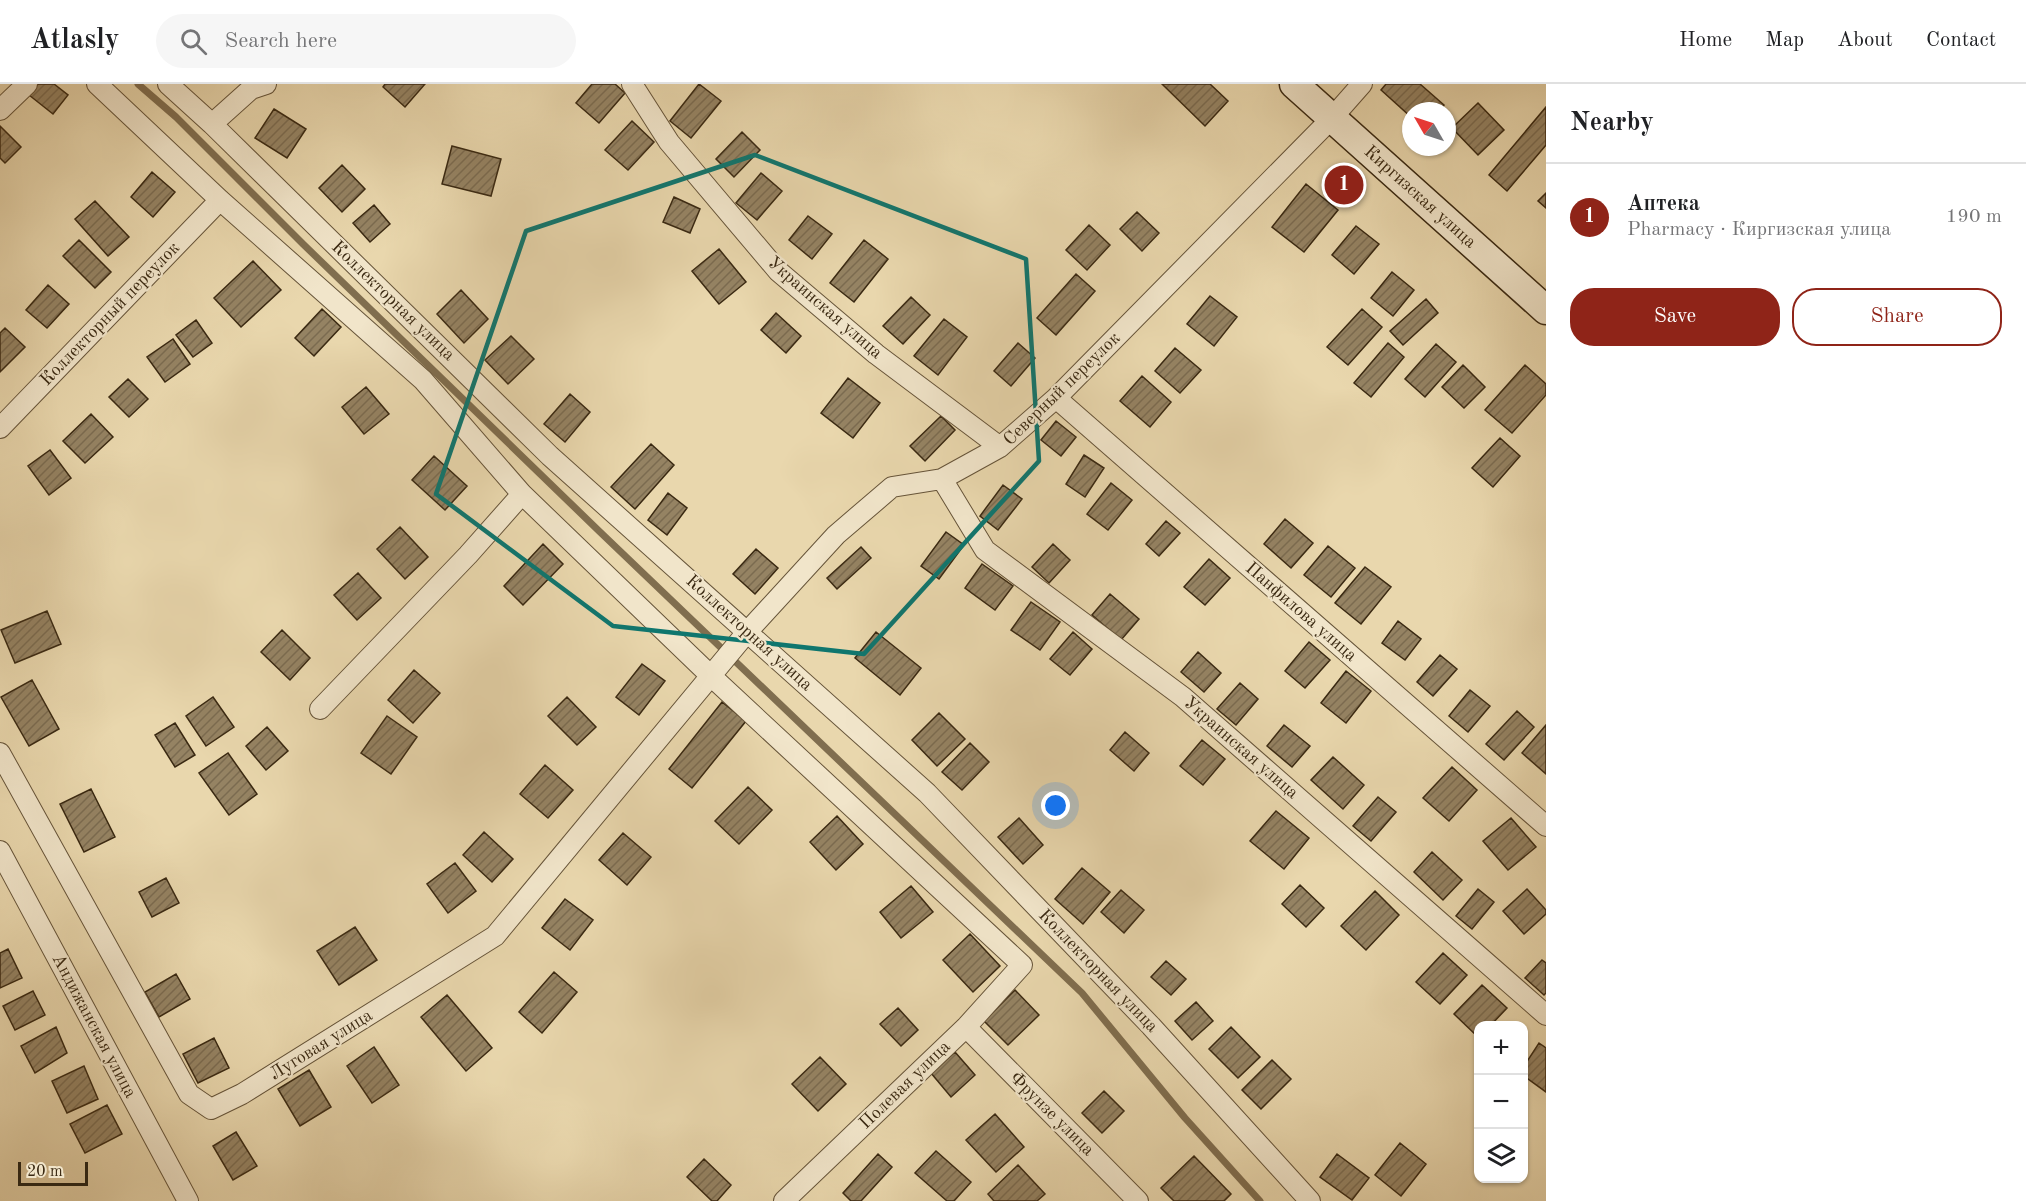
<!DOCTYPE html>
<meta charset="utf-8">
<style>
:root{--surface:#fff;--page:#f6f6f6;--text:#202124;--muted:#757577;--line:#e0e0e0;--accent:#8f2418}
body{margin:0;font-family:"Old Standard TT",serif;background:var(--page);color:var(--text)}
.controls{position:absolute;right:18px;bottom:18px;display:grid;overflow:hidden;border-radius:12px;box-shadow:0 2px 4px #0004}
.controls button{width:54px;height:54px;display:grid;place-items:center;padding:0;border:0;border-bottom:2px solid var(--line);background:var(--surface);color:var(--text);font:30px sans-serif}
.compass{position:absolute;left:1402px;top:18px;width:54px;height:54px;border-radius:50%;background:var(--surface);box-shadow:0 2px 4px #0004;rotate:309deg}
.scale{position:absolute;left:18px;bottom:15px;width:70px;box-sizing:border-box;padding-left:6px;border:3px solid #3a2912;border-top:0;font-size:16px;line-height:21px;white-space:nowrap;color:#3a2912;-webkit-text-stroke:4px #f1e5ca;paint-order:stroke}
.you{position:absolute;left:1056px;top:722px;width:21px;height:21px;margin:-15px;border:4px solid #fff;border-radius:50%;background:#1a73e8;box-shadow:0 0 0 9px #1a73e833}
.badge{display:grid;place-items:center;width:39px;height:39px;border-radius:50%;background:var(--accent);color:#fff;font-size:20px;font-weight:700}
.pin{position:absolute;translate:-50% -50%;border:3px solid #fff;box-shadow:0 2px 6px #0006}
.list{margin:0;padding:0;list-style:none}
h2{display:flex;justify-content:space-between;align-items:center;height:78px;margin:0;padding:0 24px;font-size:26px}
h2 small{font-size:20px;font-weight:400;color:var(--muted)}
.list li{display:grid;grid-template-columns:39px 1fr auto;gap:18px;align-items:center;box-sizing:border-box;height:108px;padding:0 24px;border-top:2px solid var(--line)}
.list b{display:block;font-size:22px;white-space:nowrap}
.list p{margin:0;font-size:20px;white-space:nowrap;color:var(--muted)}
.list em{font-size:20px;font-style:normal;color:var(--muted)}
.actions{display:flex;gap:12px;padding:18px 24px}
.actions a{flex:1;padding:14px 0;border:2px solid var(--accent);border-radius:24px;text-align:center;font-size:21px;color:var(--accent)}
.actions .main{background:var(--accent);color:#fff}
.icon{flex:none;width:33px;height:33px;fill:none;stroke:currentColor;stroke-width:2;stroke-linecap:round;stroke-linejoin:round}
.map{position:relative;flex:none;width:1546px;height:1117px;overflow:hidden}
header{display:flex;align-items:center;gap:36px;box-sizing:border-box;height:84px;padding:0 30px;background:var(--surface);border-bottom:2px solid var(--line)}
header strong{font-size:28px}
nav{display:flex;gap:33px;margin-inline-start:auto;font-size:21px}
.search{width:420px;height:54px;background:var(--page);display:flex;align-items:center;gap:15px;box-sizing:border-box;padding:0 21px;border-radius:33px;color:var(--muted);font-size:22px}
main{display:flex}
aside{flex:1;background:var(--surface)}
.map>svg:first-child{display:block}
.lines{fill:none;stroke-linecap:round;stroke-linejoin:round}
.stream{stroke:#806e4f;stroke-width:7}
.building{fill:url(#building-hatch);stroke:#3a2912;stroke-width:1.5}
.minor-casing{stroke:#665439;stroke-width:22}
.secondary-casing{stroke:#3a2912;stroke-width:31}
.minor{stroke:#f1e5ca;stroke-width:20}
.secondary{stroke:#f1e5ca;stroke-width:28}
.marked{fill:none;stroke:#0f766e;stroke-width:4.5;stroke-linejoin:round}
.labels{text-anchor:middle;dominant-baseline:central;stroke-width:4.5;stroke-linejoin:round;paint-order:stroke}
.street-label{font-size:18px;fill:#3a2912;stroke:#f1e5ca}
</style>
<header>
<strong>Atlasly</strong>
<div class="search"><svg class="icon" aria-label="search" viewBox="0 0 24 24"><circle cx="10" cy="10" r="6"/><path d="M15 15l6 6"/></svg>Search here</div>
<nav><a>Home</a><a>Map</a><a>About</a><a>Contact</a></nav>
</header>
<main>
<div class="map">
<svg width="1546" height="1117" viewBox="0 0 1546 1117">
<defs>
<pattern id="building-hatch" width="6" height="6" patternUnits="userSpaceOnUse" patternTransform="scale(1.5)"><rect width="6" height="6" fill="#958363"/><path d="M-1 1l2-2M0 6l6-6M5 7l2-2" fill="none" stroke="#7b6b50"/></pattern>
</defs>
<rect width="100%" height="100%" fill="#e9d7ad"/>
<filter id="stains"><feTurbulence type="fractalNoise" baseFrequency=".00333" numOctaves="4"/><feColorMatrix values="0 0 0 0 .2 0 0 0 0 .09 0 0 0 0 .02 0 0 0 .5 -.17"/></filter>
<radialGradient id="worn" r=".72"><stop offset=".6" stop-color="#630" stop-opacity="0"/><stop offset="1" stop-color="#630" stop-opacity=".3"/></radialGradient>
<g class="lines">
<path class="stream" d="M138,0L176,33L303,160L599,447L1082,909L1185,1034L1260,1117"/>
</g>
<path class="building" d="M38,0H54L68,11L53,30L29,11Z
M385,0H425L405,23L383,3Z
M592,0H615L625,9L599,39L576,19Z
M699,0L721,17L691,54L670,37Z
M1162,0H1210L1228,17L1205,42Z
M1386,0H1420L1444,21L1439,27H1411V33L1381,6Z
M1478,19L1504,46L1478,71L1452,44Z
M1546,23V61L1507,107L1489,91Z
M274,25L306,45L287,74L255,54Z
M632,37L654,58L628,86L605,66Z
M0,42L21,63L5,79L0,74Z
M742,48L760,66L734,93L716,75Z
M452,62L501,75L491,112L442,100Z
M342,81L365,105L342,128L319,104Z
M152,88L175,108L153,133L131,113Z
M761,89L782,107L757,136L736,119Z
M1306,100L1338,126L1304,168L1272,143Z
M1546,109V124L1538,117Z
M674,113L700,125L690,149L663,138Z
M95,117L129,153L108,172L75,135Z
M374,121L390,140L370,158L353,139Z
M1137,128L1159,149L1142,167L1120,145Z
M808,132L832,150L812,175L789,156Z
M1089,141L1110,161L1087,186L1066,166Z
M1356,142L1379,160L1354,190L1332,171Z
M79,156L111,188L95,204L63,172Z
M864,156L888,175L854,218L830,199Z
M719,165L746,198L719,220L692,187Z
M253,177L281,206L241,243L214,214Z
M1392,188L1414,206L1393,232L1371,214Z
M1076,190L1095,207L1056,251L1037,234Z
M48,201L69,220L47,244L26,226Z
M461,206L488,235L464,259L437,230Z
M1210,212L1237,233L1214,262L1187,240Z
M911,213L930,231L903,260L883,242Z
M1426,215L1438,229L1403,261L1390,247Z
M322,225L341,243L314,272L295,254Z
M1362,225L1382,243L1348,281L1327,263Z
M776,229L801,252L786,269L761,246Z
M944,235L967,253L938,291L914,272Z
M196,236L212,259L193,273L176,251Z
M5,244L25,263L0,288V249Z
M511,252L534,275L508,300L485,276Z
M173,255L190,280L165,298L147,273Z
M1018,259L1035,274L1011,302L994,287Z
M1388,259L1404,273L1371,313L1354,299Z
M1436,260L1456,278L1425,313L1405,295Z
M1175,264L1201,286L1180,309L1155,287Z
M1463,281L1485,303L1464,324L1442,303Z
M1525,281L1546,300V311L1512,349L1485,326Z
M1142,292L1171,318L1150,343L1120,317Z
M848,294L880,319L853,354L821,329Z
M128,295L148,315L129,333L109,313Z
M366,303L389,330L364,350L342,323Z
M570,310L590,328L565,358L544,340Z
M91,330L113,353L85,379L63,357Z
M941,332L955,346L925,377L910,362Z
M1056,337L1076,353L1061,372L1041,356Z
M1500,354L1520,372L1493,403L1472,384Z
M651,360L674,381L635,425L611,403Z
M50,366L71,394L49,411L28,382Z
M1084,371L1104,384L1085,413L1066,400Z
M434,372L467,402L445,426L412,396Z
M1111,399L1132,416L1108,446L1087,430Z
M1003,401L1022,415L998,446L980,432Z
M668,409L687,424L667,451L648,436Z
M1285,435L1313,459L1291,484L1264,460Z
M1166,437L1180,449L1159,472L1146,460Z
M400,443L428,473L405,495L377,465Z
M946,448L964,461L939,495L921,482Z
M543,460L563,480L523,521L504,502Z
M1053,460L1070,476L1049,499L1032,483Z
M1328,462L1355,484L1331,513L1304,491Z
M861,463L871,474L837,505L827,494Z
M756,465L778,484L755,510L733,490Z
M1209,475L1230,494L1205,521L1184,503Z
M982,480L1013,502L995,526L965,504Z
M1365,483L1391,503L1361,540L1335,519Z
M358,489L381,514L357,536L334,511Z
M1110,510L1139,535L1121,556L1092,531Z
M1031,518L1060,538L1040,566L1011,546Z
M47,527L61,560L15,579L1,546Z
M1398,537L1421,555L1405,576L1382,559Z
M282,546L310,574L290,596L261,568Z
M876,548L921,584L900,611L855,574Z
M1073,548L1092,565L1070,591L1050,575Z
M1309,558L1330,576L1305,604L1285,587Z
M1198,568L1221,589L1204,608L1181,588Z
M1440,571L1457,585L1433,612L1417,598Z
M642,580L665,597L639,631L616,613Z
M414,586L440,609L413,639L388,616Z
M1346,587L1371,607L1346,639L1321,619Z
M32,596L59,645L29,662L1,613Z
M1240,599L1258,615L1236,641L1217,625Z
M1470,606L1490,622L1468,648L1449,632Z
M213,613L234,643L206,662L186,632Z
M567,613L596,643L577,661L548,632Z
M722,618L746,637L692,704L669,685Z
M1517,627L1534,643L1504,676L1486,660Z
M939,629L965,655L937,682L912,656Z
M387,632L417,653L391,690L361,669Z
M175,639L195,671L175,683L155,651Z
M1284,641L1310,662L1292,683L1267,662Z
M1546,641V690L1522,669Z
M267,643L288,667L266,686L246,662Z
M1125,648L1149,669L1134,687L1110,666Z
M1202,656L1225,675L1203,701L1180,682Z
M970,659L989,678L962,706L942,688Z
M228,669L257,710L229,731L199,689Z
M1333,673L1364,701L1343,725L1311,696Z
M545,681L573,706L548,734L520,710Z
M1452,683L1477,706L1449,737L1423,714Z
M748,703L772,726L739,760L715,737Z
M91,705L115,753L84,768L60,720Z
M1378,713L1396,728L1371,757L1353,742Z
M1276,727L1309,754L1284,785L1250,757Z
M837,732L863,760L836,786L810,758Z
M1019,734L1043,761L1023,780L998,753Z
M1511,734L1536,763L1508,786L1483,757Z
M484,748L513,775L492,798L463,771Z
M623,749L651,773L627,801L599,776Z
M1432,768L1462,796L1443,816L1414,788Z
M455,779L476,807L448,829L427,800Z
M1082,784L1110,808L1083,840L1055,815Z
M166,794L179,819L152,833L139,808Z
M1300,801L1324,824L1306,843L1282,820Z
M911,802L933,828L901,854L880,828Z
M1478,805L1494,818L1472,845L1456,832Z
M1527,805L1546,826V830L1524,850L1503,827Z
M1121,806L1144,826L1124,849L1101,828Z
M1375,807L1399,831L1366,866L1341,842Z
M565,815L593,836L570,866L542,844Z
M355,843L377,876L339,901L317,867Z
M970,850L1000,882L973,908L943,876Z
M8,865L22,894L0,904V869Z
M1443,869L1467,891L1440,920L1416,898Z
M1542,876L1546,879V909L1544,911L1525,894Z
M1166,877L1186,895L1171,911L1151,893Z
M554,888L577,908L542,949L519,928Z
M176,890L190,915L159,933L145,908Z
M1482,901L1507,924L1490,942H1478V953L1454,930Z
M1015,906L1039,931L1008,961L984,937Z
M33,907L45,931L15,946L3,922Z
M447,911L492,964L466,987L421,933Z
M1196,918L1213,937L1192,956L1175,937Z
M898,924L918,946L901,962L880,940Z
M56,943L67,969L35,989L21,962Z
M1231,943L1260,973L1238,994L1209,965Z
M214,954L229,984L198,999L183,970Z
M1539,959L1546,964V1008L1524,992V982Z
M374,963L399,1001L372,1019L347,982Z
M955,968L975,991L951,1013L931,989Z
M820,973L846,1000L818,1027L792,1000Z
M1272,976L1291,995L1261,1025L1242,1006Z
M84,982L98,1015L67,1029L52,997Z
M309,986L331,1023L300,1042L278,1005Z
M1104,1007L1124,1027L1102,1049L1082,1029Z
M107,1021L122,1050L85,1069L70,1040Z
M995,1030L1024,1063L996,1088L966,1056Z
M236,1048L257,1082L233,1096L213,1062Z
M1400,1059L1426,1080L1401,1112L1375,1091Z
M936,1067L971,1098L954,1117H947L915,1089Z
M878,1070L892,1083L861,1117H851L843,1109Z
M1337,1070L1369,1094L1352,1116L1320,1093Z
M1194,1072L1231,1110L1224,1117H1174L1161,1104Z
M704,1075L731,1101L717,1117H712L687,1093Z
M1018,1081L1045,1110L1037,1117H994L988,1110Z"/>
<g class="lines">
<g class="minor-casing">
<path id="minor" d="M97,0L220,116L423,296L522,410L711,592L1022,881L966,943L784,1117
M168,0L212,40L550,372L927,709L1151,942L1310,1117
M632,0L669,58L778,187L876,270L1000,363
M0,26L27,0
M212,40L251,5L266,0
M1056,314L1546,742
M0,344L220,116
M942,395L985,466L1183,613L1546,931
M320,625L468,471L522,410
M0,669L189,1010L211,1025L242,1010L495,852L748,547L836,451L892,403L942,395L1000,363L1056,314L1332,34L1362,0
M0,767L188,1117
M966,943L1138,1117"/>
</g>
<g class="secondary-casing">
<path id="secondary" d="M1294,0L1546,226"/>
</g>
<use href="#minor" class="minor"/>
<use href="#secondary" class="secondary"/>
</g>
<path class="marked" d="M755,71L1026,175L1039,377L864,570L613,542L436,410L526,147Z"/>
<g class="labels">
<g class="street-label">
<text transform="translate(1420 113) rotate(42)">Киргизская улица</text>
<text transform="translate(393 217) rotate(44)">Коллекторная улица</text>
<text transform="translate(825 224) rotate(41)">Украинская улица</text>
<text transform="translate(110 230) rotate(-46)">Коллекторный переулок</text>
<text transform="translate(1062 305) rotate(-44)">Северный переулок</text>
<text transform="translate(1301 528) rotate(41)">Панфилова улица</text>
<text transform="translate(749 549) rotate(42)">Коллекторная улица</text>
<text transform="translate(1241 664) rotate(41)">Украинская улица</text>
<text transform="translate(1098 887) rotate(46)">Коллекторная улица</text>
<text transform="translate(94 942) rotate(62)">Андижанская улица</text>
<text transform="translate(321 961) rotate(-32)">Луговая улица</text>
<text transform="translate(905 1001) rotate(-44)">Полевая улица</text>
<text transform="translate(1052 1030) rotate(45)">Фрунзе улица</text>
</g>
</g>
<rect width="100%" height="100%" filter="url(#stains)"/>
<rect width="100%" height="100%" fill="url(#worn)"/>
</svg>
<div class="controls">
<button>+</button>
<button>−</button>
<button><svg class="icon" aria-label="layers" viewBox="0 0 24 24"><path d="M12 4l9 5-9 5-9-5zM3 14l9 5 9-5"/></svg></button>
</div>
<svg class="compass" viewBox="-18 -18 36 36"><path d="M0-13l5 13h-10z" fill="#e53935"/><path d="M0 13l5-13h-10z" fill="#757577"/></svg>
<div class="scale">20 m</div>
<div class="you"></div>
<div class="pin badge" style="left:1344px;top:101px">1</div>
</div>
<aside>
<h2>Nearby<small></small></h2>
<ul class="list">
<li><span class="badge">1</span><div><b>Аптека</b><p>Pharmacy · Киргизская улица</p></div><em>190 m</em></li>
</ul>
<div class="actions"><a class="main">Save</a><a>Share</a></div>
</aside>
</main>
